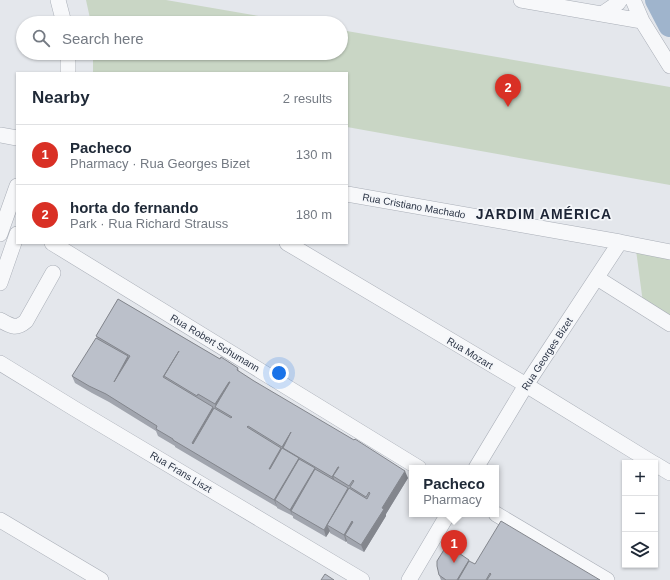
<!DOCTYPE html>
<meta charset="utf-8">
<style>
:root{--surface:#fff;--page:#f2f2f3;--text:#1f2937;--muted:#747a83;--line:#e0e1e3;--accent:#d93025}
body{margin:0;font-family:Helvetica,sans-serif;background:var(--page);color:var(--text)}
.controls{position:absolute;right:12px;bottom:12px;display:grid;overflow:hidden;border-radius:0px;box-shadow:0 1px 3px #0004}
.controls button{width:36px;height:36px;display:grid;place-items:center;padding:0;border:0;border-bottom:1px solid var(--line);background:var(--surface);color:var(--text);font:20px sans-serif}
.you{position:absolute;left:279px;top:373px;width:14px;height:14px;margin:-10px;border:3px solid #fff;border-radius:50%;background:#1a73e8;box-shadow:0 0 0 6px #1a73e833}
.badge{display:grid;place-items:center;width:26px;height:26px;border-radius:50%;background:var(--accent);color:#fff;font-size:13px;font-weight:700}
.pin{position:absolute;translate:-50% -33px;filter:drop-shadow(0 1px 2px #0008)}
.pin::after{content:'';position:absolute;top:21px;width:14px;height:12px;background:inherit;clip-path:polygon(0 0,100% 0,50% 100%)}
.popup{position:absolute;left:409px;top:465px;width:90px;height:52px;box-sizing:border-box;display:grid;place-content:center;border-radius:0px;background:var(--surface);filter:drop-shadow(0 1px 3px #0005);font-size:13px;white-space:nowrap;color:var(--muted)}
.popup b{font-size:15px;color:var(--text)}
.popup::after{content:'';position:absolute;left:50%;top:100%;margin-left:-8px;border:8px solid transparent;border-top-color:var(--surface)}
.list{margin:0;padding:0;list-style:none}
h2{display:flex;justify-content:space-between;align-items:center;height:52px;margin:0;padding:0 16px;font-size:17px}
h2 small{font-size:13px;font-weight:400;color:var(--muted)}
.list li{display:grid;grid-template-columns:26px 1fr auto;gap:12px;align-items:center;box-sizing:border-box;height:60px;padding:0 16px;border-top:1px solid var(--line)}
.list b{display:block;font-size:15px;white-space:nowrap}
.list p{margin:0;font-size:13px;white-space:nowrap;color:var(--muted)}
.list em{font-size:13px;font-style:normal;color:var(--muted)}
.icon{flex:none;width:22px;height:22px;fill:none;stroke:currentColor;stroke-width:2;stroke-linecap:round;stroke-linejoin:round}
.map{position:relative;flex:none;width:670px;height:580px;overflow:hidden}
.search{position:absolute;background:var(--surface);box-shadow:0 1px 3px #0004;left:16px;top:16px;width:332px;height:44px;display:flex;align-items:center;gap:10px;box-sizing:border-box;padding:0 14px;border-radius:22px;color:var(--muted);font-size:15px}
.panel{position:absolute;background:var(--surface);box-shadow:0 1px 3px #0004;left:16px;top:72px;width:332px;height:172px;border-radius:0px}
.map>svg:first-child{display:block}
.green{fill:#c9d6c5}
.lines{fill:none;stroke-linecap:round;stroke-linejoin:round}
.river{stroke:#9fb4cc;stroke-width:24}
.minor-casing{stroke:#a9aeb7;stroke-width:16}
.minor{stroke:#f7f8fa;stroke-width:15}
.wall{fill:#a1a5ae}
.shaded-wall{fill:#83868d}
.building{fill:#bbc0ca;stroke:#83868d;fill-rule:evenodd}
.labels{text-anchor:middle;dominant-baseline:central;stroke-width:3.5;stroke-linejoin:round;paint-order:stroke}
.street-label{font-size:10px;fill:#2b3445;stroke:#f4f6f9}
.district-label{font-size:14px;font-weight:bold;letter-spacing:1px;fill:#1d2536;stroke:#f4f6f9}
</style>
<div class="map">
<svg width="670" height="580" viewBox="0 0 670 580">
<rect width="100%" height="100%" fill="#e4e7ec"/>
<path class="green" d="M86,0H166L299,23H91Z
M341,30L670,87V185L347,127V73H93V53H341Z
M636,250L670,256V319L643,303Z"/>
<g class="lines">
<path class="river" d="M657,0L670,25"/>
<g class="minor-casing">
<path id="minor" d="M58,0L64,23
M521,0L642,21
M633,0L642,21L670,66
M602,14L618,3L620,0
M68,73V53
M0,135L17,138
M347,194L620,242L670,252
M0,234L17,186
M52,243L419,468
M287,243L526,385L653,463
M597,278L670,324
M0,283L17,234
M0,320C11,326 16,330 26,321L53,273
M0,363L75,409L362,580
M655,464L670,473
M476,468L526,385L620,242
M496,514L607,580
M0,520L101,580
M409,580L448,514"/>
</g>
<use href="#minor" class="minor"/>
</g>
<path class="wall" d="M118,299L220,359L238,368L239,372L408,478L386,514V516L364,552L347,543V541L346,542L330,533V531L326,537L293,518V516L277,508V507L175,447V446L158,436L156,431L109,402L92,393L75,383L72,376L97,339L96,336Z
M469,562L475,564L600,580H441L439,575Z"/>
<path class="shaded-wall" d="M128,356L131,363L116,389L114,382Z
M229,382L232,389L217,408L215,404Z
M213,407L216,414L195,451L192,443Z
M291,432L293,439L283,448L284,454L282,447Z
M281,448L284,455L271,476L269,469Z
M299,458L301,465L275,500L277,507L274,500Z
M338,467L340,474L333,476L335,482L334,484L332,477Z
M315,468L317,475L291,511L293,517L290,510Z
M405,471L408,478L386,514V516L364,552L361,545L382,508Z
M348,488L351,495L327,525L330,531L326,537L324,530Z
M352,521L355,528L345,535L347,541L346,542L344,535Z
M469,560L471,568L464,580H457Z"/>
<path class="building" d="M118,299L220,359L221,357L238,368L237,370L254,381L354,440L355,439L405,471L382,508L384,509L361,545L345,535L353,522L352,521L344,535L327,525L349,488L367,499L370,493L369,492L366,497L350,487L354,481L353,480L349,486L333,476L339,467H338L332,477L283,448L291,432L282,447L248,426L247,427L281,448L269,469H270L282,448L299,458L274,500L173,440V439L156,429L157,426L106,394L89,386L72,376L96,338L128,356L114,382L130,356L96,336ZM179,351L164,376L197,396L198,394L215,404L229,382H230L215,407L232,417L231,418L214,408L193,444L192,443L213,407L163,377Z
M299,459L315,468L290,510L275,500Z
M315,469L348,488L324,530L291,511Z
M501,521L600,580H487L491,574L490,573L486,580H458L469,561L475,564Z
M447,545L469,560L457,580H446L439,575L437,566V561Z
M325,574L334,580H321Z"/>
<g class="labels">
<g class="street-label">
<text transform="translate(414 206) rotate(10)">Rua Cristiano Machado</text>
<text transform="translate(215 343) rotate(31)">Rua Robert Schumann</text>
<text transform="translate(470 353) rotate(31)">Rua Mozart</text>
<text transform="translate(547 354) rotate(-57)">Rua Georges Bizet</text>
<text transform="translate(181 472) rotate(31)">Rua Frans Liszt</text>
</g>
<g class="district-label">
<text x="544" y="214">JARDIM AMÉRICA</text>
</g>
</g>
</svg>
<div class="controls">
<button>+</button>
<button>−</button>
<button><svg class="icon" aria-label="layers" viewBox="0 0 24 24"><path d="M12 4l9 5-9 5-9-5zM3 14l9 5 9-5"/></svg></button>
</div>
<div class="you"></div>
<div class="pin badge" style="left:454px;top:563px">1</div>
<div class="popup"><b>Pacheco</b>Pharmacy</div>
<div class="pin badge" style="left:508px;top:107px">2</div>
<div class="search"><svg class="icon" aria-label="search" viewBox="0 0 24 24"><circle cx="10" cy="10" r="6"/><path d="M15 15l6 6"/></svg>Search here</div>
<section class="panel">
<h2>Nearby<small>2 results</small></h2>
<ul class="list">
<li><span class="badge">1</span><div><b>Pacheco</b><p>Pharmacy · Rua Georges Bizet</p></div><em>130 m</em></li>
<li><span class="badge">2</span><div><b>horta do fernando</b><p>Park · Rua Richard Strauss</p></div><em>180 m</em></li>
</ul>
</section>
</div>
